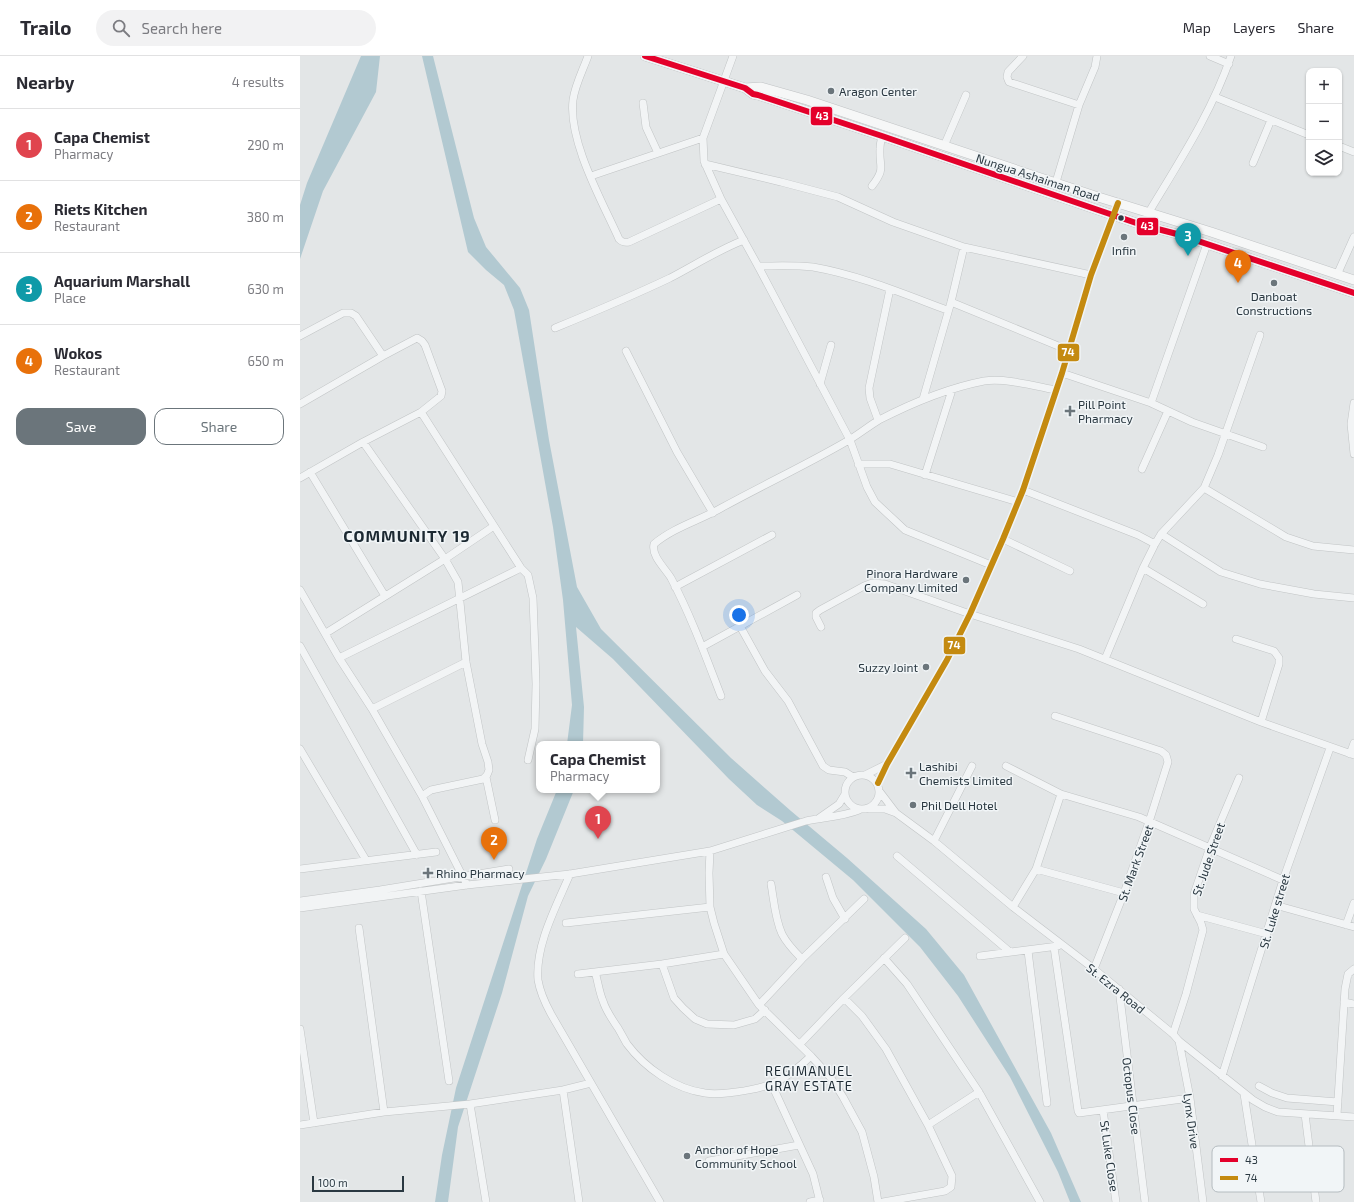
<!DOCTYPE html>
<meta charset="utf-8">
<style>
:root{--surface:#fff;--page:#f2f2f3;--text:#2b2b33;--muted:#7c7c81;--line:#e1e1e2;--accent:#6b757b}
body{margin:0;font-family:"Exo 2",sans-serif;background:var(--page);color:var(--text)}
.controls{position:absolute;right:12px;top:12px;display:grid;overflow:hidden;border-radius:8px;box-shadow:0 1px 3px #0004}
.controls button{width:36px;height:36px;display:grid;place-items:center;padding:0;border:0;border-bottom:1px solid var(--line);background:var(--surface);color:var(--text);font:20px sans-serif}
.scale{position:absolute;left:12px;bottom:10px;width:92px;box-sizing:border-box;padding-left:4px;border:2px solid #2a3841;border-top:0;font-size:11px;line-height:14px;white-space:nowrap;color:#2a3841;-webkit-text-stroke:3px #f1f5f7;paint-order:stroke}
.you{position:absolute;left:439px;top:559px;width:14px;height:14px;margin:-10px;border:3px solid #fff;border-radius:50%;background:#1a73e8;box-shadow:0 0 0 6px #1a73e833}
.badge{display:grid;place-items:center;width:26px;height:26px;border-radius:50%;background:var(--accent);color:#fff;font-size:13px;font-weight:700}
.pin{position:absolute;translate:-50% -33px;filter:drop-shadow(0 1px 2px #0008)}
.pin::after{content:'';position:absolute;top:21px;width:14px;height:12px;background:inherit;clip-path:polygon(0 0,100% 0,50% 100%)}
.popup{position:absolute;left:236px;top:685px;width:124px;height:52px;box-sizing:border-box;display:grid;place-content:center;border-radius:8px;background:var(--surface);filter:drop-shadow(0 1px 3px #0005);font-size:13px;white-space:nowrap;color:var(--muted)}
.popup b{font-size:15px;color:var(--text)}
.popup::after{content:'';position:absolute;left:50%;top:100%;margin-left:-8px;border:8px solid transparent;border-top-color:var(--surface)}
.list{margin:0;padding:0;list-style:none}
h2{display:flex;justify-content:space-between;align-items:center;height:52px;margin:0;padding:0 16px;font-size:17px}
h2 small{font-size:13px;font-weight:400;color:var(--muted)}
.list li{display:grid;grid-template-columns:26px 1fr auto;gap:12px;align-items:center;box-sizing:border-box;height:72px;padding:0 16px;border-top:1px solid var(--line)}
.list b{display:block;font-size:15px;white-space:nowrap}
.list p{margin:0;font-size:13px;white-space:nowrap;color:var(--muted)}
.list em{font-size:13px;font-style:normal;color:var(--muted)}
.actions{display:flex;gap:8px;padding:12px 16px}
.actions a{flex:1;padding:9px 0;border:1px solid var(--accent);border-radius:12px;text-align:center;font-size:14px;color:var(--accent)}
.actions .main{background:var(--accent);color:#fff}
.icon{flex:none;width:22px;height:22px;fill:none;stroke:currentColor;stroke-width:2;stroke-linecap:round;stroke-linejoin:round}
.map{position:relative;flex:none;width:1054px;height:1146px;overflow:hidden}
header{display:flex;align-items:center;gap:24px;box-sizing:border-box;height:56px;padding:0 20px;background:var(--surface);border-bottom:1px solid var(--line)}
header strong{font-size:19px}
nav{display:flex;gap:22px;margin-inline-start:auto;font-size:14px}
.search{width:280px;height:36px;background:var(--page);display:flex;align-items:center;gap:10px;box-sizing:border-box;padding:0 14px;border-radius:22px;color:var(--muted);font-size:15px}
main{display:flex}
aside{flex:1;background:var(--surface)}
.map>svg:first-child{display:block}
.water{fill:#b2c9d1}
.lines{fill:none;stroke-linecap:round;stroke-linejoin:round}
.minor-casing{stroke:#c1c4c5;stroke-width:8}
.major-casing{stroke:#c0c3c5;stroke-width:10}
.minor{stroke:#f2f4f5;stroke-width:7}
.major{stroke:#f6f7f7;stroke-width:9}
.bus-1-casing{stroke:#f1f5f7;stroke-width:9}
.bus-2-casing{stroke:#f1f5f7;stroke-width:9}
.bus-1{stroke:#e4002b;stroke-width:6}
.bus-2{stroke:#c48a10;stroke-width:6}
.poi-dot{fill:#6b757b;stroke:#f1f5f7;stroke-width:1.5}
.bus-dot{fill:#2a3841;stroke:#f1f5f7;stroke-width:1.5}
.labels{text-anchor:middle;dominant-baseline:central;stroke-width:3;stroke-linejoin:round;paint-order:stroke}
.poi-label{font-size:12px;fill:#2a3841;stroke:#f1f5f7;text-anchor:start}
.street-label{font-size:12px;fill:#2a3841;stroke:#f1f5f7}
.neighbourhood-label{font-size:13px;letter-spacing:1px;fill:#1c2932;stroke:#f1f5f7}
.district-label{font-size:16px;font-weight:bold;letter-spacing:1px;fill:#1c2932;stroke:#f1f5f7}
.key{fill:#f1f5f7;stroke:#b5bcc0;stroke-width:1}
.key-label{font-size:11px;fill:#2a3841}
.line-badge{stroke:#f1f5f7;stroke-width:1.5}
.badge-label{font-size:11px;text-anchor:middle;font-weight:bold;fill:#fff}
</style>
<header>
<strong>Trailo</strong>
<div class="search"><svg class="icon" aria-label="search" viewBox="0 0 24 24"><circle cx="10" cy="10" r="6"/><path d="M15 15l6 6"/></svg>Search here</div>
<nav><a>Map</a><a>Layers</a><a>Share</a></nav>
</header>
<main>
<aside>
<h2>Nearby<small>4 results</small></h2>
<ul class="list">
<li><span class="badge" style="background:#e0444e">1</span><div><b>Capa Chemist</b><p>Pharmacy</p></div><em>290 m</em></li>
<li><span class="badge" style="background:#e8710a">2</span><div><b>Riets Kitchen</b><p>Restaurant</p></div><em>380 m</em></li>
<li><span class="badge" style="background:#0f9aa8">3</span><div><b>Aquarium Marshall</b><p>Place</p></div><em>630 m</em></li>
<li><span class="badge" style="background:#e8710a">4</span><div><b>Wokos</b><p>Restaurant</p></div><em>650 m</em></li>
</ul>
<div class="actions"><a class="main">Save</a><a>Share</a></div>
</aside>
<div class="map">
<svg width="1054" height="1146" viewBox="0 0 1054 1146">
<rect width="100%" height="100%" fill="#e3e6e7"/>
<path class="water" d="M61,0H80L76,36L23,135L0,203V149L7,127Z
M122,0H133L174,162L186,191L220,232L229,254L249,384L277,531L301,573L431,702L491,755L547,802L626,873L664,919L751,1077L781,1146H770L758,1116L710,1021L658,940L620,891L553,824L482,765L457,749L429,723L313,603L276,571L284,651L283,688H267L272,649L263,544L253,471L214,254L204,229L186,214L168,196Z
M257,734H274L246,803L228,840L202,937L158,1071L148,1146H135L142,1099L156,1032L237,783Z"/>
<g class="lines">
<g class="minor-casing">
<path id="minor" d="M288,0C283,14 275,29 273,44C268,85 302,145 319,183C322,186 324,187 329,186L421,143
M433,0L403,82L404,105L421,143L458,210L550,384L567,431L575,446L605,474L691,509
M723,0L708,16L707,21L709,26L779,49
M910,0L929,8
M915,41L1009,79
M343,47L346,71L358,97
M644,90L666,39
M1039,90L1054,96
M953,107L971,64
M405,108L481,126L538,141L593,166L664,191L791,219
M291,120L403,82
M756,126L779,49L795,11L797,0
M572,130C586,112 579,112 580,93C580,89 581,84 582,80
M849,156C879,106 912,56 931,0
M458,210C476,210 495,209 513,211C559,219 604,238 647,254
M1037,219L1054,181
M651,246L768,294
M255,272C294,256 332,240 370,222C395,209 418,194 444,184
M0,280L43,257H51L56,260L83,300
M326,295L377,396L413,457
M762,317L851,347L892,366L963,391
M520,328L531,289
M623,343L651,246L664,191
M851,347L907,188
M1054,347L1051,368L1054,398
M0,348L83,300L117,282L122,285L125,289L142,335L141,340L121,356
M578,364L570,342L569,332L590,233
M63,386L145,503L158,526L166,606L182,688L188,706L189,714L187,719L183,723L131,734L122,740
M558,408H590L718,446
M842,413L868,355
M10,416L85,540
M625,419L652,334
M0,422L63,386L121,356L221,512L228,519L233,542L235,597L236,628L235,673L228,704
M904,432L986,481L1013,490L1054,494
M723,434L838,479L855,488
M861,478L921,516L960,528L1014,538L1054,542
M703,483L770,515
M843,512L903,548
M375,531L472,479
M0,534L39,602L72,653L122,740L167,829
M440,570L465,615L488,645L523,710L529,714L545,716L553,721
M521,571L516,561V557L520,554L564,530L572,527L585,528L670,558L779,593L961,666L1054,699
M26,577L145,503L194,470
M936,583L974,595L979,602V608L961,666
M0,590L117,799
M402,591L497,539
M39,602L221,512
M805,603L843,512L855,488L861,478L904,432L918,399L960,279
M421,640C406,601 391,560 371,522C365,512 351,500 354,488C374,471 401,464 423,451C465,428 508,408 549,384C559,378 569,370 579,364C612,347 648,332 684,325C706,322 735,330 756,334
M72,653L166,606
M755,660L861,695L866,699L868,706L849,766L824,837L794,913
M0,693L66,804
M1050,698L1054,687
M706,710L761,738L839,761L983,824
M545 736a17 17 0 1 1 34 0a17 17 0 1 1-34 0Z
M565,719L587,708
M186,721L195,764
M578,727L587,708L647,604L670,558L703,483L723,434L762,317L791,219L818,147
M580,736L596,757L634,785L713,851L794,913L873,978L879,985L953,1044L965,1051L978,1056L1054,1061
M569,753H585L596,757
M519,762L539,748L545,738
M634,785L672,710
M410,795L409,817L410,851L414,867L424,898L459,949L511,1000L531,1022L543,1041L562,1076L574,1121L578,1146
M597,800L710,896
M0,813L136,796
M736,813L824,837
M270,818C257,849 235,889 238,924C240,936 245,947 251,958L360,1146
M526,821L533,842L545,863
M471,828C474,845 475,863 482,878C487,888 495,896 502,903
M121,835L149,1025
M0,845L80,834L209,813
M975,849L1054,871
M713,851L736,813L761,738
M0,852L167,829L270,818L410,795L506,765C524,761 542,761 559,754
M897,859L967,878
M266,867L410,851
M1046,869L1054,847
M59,872L84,1056
M754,891L778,1055L779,1057L890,1042
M728,895L747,1047
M680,900L758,890
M584,902L607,928L679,1036L740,1146
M362,908L374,942L383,952L395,963L407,968L434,969L455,963L465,954
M295,916C298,925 299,936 303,945C306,955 312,963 318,972C321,977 324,983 327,988C345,1012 375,1033 405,1037C416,1039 426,1037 436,1036C470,1032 486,1024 511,1000
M278,918L362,908L424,898
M819,933L845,1146
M544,942L562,960L586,993L628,1069L652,1120L651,1131L645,1135L583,1146
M1044,946L1054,948
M459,949L502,903L564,843
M0,973L14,1067
M873,978L886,938L903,874L901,867L894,853V838L910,791L939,722
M879,985L890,1042L903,1146
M500,988L544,942L605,882
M922,1020L983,824L1030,692
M472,1029L513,1118L520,1146
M959,1030L972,1037L987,1042L1038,1046
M263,1034L279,1146
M944,1038L961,1146
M170,1048L186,1146
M803,1054L816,1146
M1005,1058L1016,1146
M1037,1059L1045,933L1048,918L1054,913
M0,1069L84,1056L170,1048L263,1034L291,1027
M628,1069L679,1036
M409,1105L499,1089
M510,1146L520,1144"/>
</g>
<g class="major-casing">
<path id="major" d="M345,0L445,32L453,38L458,39L582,80L842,169L877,178L1054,237
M445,32L461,31L507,44L795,140L911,176L1054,224"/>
</g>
<use href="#minor" class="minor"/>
<use href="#major" class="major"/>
<g class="bus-1-casing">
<path id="bus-1" d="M345,0L445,32L453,38L458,39L582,80L842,169L877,178L1054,237"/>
</g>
<g class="bus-2-casing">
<path id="bus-2" d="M578,727L587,708L647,604L670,558L703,483L723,434L762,317L791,219L818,147"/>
</g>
<use href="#bus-1" class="bus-1"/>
<use href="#bus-2" class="bus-2"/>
</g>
<g class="poi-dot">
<circle cx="531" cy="35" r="4"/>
<circle cx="824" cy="181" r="4"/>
<circle cx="974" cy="227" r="4"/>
<path d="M768 349h4v4h4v4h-4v4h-4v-4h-4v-4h4z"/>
<circle cx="666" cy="524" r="4"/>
<circle cx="626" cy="611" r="4"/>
<path d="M609 711h4v4h4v4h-4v4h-4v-4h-4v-4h4z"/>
<circle cx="613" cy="749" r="4"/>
<path d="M126 811h4v4h4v4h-4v4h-4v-4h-4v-4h4z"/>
<circle cx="387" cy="1100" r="4"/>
</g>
<circle class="bus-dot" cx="821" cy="162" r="3.5"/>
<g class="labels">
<g class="poi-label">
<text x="539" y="35">Aragon Center</text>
<text x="824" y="194" text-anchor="middle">Infin</text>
<text x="974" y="240" text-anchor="middle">Danboat<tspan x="974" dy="14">Constructions</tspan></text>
<text x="778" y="348">Pill Point<tspan x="778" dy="14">Pharmacy</tspan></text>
<text x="658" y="517" text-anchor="end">Pinora Hardware<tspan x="658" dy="14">Company Limited</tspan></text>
<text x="618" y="611" text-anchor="end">Suzzy Joint</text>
<text x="619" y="710">Lashibi<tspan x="619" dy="14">Chemists Limited</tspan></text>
<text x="621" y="749">Phil Dell Hotel</text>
<text x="136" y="817">Rhino Pharmacy</text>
<text x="395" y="1093">Anchor of Hope<tspan x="395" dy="14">Community School</tspan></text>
</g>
<g class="street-label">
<text transform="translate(738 121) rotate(18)">Nungua Ashaiman Road</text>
<text transform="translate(908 803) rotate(-71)">St. Jude Street</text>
<text transform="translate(835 807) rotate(-70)">St. Mark Street</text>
<text transform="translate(974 855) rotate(-73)">St. Luke street</text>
<text transform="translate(816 932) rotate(39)">St. Ezra Road</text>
<text transform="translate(832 1040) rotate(83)">Octopus Close</text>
<text transform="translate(892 1065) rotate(82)">Lynx Drive</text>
<text transform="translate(810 1100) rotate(82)">St Luke Close</text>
</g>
<g class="neighbourhood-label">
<text x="509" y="1015">REGIMANUEL<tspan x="509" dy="15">GRAY ESTATE</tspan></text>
</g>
<g class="district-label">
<text x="107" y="479">COMMUNITY 19</text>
</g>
</g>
<rect x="912" y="1090" width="132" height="46" rx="6" class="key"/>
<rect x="920" y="1102" width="18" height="4" fill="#e4002b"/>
<rect x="920" y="1120" width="18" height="4" fill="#c48a10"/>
<g class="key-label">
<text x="945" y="1108">43</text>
<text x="945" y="1126">74</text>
</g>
<g class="line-badge">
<rect x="510" y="50" width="23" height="20" rx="4" fill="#e4002b"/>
<rect x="836" y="161" width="23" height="19" rx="4" fill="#e4002b"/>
<rect x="757" y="287" width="23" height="19" rx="4" fill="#c48a10"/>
<rect x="643" y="580" width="23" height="19" rx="4" fill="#c48a10"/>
</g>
<g class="badge-label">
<text x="522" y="64">43</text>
<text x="847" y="174">43</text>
<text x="768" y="300">74</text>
<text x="654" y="593">74</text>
</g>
</svg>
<div class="controls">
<button>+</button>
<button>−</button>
<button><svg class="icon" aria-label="layers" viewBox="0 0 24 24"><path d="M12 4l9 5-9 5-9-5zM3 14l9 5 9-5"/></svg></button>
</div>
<div class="scale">100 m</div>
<div class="you"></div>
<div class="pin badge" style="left:298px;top:783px;background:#e0444e">1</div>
<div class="popup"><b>Capa Chemist</b>Pharmacy</div>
<div class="pin badge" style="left:194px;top:804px;background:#e8710a">2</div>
<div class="pin badge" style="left:888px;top:200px;background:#0f9aa8">3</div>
<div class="pin badge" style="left:938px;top:227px;background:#e8710a">4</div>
</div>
</main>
